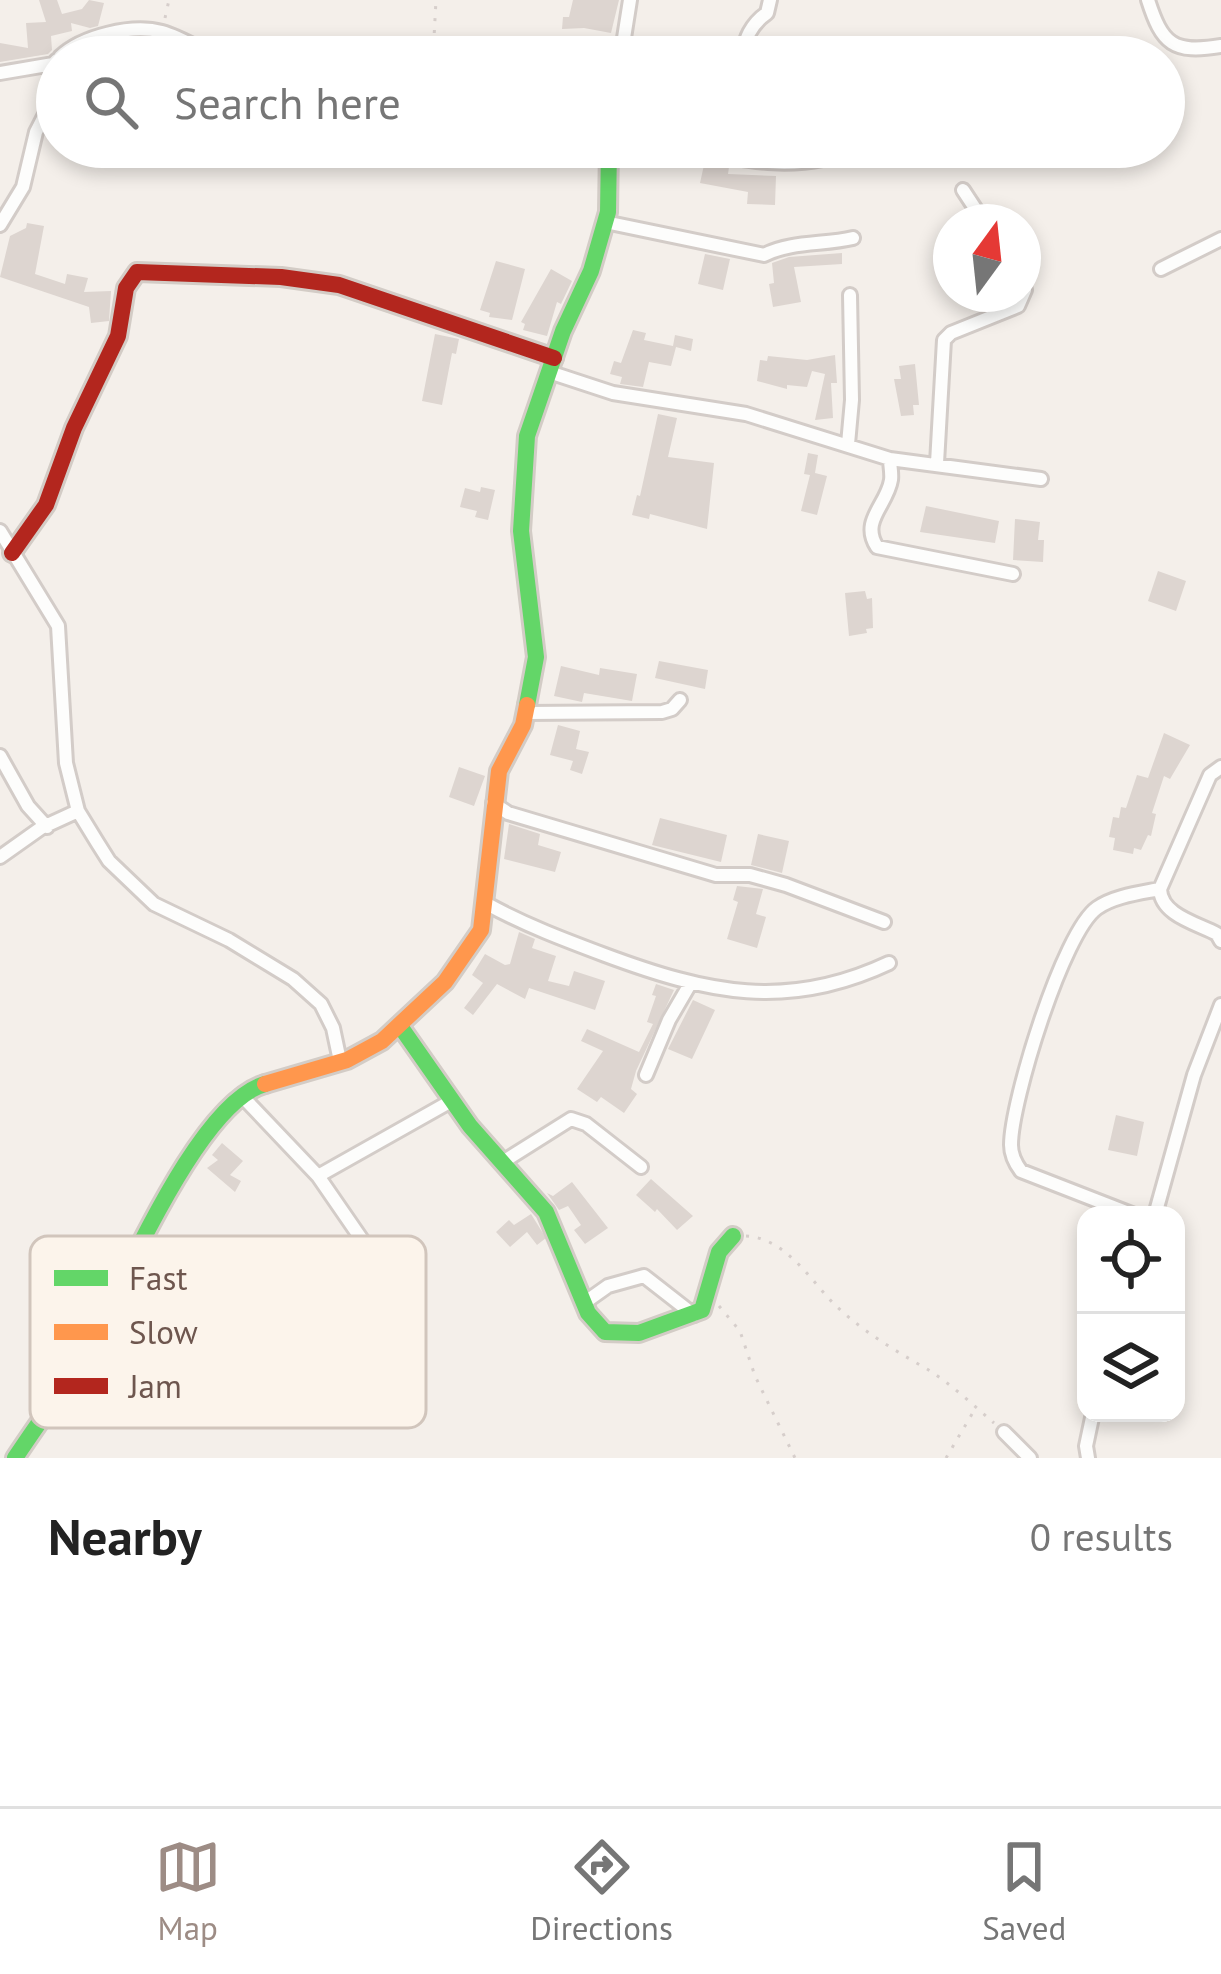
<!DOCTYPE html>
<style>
:root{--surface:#fff;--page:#f2f2f2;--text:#222;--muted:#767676;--line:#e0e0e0;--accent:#9d8c85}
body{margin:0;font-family:"PT Sans",sans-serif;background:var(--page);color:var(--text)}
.controls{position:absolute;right:36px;bottom:36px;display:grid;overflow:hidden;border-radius:24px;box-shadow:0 6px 18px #0003}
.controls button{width:108px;height:108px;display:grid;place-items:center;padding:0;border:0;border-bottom:3px solid var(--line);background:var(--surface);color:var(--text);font:60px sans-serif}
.compass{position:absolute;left:933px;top:204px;width:108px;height:108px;border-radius:50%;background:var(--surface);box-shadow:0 6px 18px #0003;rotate:15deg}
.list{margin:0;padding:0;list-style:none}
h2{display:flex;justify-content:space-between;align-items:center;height:156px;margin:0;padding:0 48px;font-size:51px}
h2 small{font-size:39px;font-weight:400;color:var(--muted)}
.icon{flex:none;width:66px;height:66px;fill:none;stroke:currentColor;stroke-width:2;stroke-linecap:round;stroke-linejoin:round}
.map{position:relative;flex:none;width:1221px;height:1458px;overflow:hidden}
.search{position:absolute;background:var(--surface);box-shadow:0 6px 18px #0003;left:36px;right:36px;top:36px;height:132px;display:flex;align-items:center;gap:30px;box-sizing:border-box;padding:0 42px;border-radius:66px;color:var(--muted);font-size:45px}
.sheet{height:348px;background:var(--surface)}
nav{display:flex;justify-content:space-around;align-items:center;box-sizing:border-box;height:168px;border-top:3px solid var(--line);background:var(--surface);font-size:33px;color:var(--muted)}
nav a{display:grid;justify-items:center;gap:6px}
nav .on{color:var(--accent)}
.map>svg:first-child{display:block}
.building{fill:#ddd5d0}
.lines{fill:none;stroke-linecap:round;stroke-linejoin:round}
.street-casing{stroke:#d3ccc8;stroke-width:18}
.fast-casing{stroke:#d3ccc6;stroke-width:22}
.slow-casing{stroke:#d3ccc6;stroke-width:22}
.jam-casing{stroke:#d3ccc6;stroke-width:22}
.path{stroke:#d6cecb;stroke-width:3;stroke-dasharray:3 9;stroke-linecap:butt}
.street{stroke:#fdfdfc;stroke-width:12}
.fast{stroke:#63d668;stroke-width:16}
.slow{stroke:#ff974d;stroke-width:16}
.jam{stroke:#b3261e;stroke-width:16}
.key{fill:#fcf4eb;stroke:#d1c5bc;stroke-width:3}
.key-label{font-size:33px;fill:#6e564e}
</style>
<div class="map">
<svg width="1221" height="1458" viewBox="0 0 1221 1458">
<rect width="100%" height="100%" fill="#f4efea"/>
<path class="building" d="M39,0H57L62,14L82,9L89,0L104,3L98,26L90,28L71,23L72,31L51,36L52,50L48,54L0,62V43L28,48L26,23L46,22Z
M573,0H619L611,33L584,28L562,29L563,17H569Z
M137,40L159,42L189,55L165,57L125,52L124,57H107L110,44Z
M709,164L729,167L728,174L776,176L775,205L747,204L748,192L700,183L704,165Z
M27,223L44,226L35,274L65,284L67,274L88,278L84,292L111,291L109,321L91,323L89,307L0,277L10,236L26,228Z
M842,253V264L794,267L801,302L773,307L769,284L774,283L772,263L789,257Z
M705,254L730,259L723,290L698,284Z
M496,261L525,269L512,320L489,317L490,313L480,310Z
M551,269L572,281L561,304L557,302L547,336L523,330L525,324L521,322Z
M633,330L646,333L644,340L673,346L675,335L693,339L691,351L676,347L671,366L649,362L643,387L620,384L622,377L610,374L614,361L621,363Z
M435,334L459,339L456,354L452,353L442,405L422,401Z
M835,355L837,383H831L833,418L815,420L825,374L812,371L807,387L787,385V389L757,381L760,360L767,361L768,356L807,360Z
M915,364L919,405H913L914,415L901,416L894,379H901L899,366Z
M658,414L677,418L668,457L714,463L707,529L650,514L649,519L632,515L637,495L640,496Z
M808,453L818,455L815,473L827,476L817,515L801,511L810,475L804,474Z
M481,487L495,490L488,520L475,517L477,511L460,507L465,488L480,492Z
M926,506L999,521L995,543L920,532Z
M1015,519L1040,522L1038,540H1044L1043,562L1013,560Z
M1158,571L1186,581L1176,611L1148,601Z
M865,591L867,599L872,598L873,628L866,629L867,633L849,636L845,593Z
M659,661L708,670L705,689L655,678Z
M561,666L599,675L600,668L637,674L632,701L584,693L582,702L554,696Z
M558,725L580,731L576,749L589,752L582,774L570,770L573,761L550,755Z
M1164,733L1190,745L1170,779L1164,776L1152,813L1156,814L1151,836L1148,835L1141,850L1134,848L1133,854L1113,850L1115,838L1109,837L1113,817L1119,818L1121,807L1126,808L1137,775L1148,778Z
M459,767L485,776L474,806L449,797Z
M660,818L727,835L721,862L652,845Z
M509,824L540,834L538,845L561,852L555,872L504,859Z
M758,834L789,841L782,873L751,865Z
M737,886L763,889L756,914L766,917L757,948L727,939L738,902L733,900Z
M519,932L535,939L532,948L556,956L548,981L569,986L574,971L605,981L595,1010L529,988L525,999L497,984L473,1015L464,1008L483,983L472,975L485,954L505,965L510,964Z
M656,984L674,990L636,1071L631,1089L637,1094L624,1113L601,1097L597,1102L577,1089L603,1051L581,1041L587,1029L639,1052L653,1024L647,1022L656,996L652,995Z
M693,1000L715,1010L692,1059L668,1049Z
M1116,1115L1144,1122L1137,1156L1108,1150Z
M222,1143L243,1161L230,1175L241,1181L235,1192L207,1168L218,1160L212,1155Z
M651,1179L693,1216L677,1230L657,1209L655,1212L636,1195Z
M572,1182L608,1228L585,1244L574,1230L581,1225L568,1206L559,1210L547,1193L553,1196Z
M531,1214L546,1238L537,1245L527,1232L510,1247L496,1232L509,1220L514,1225Z"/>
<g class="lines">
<g class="street-casing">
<path id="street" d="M1148,0C1162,44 1173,54 1221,46
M60,57C82,36 132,24 162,32C180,37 199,49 216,57
M621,57L630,0
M741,57C746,38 750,25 767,13L770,0
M0,73L53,64
M688,147C744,162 803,173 858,147
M963,190L984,222
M605,222L764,255C791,241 824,245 853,238
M0,225L23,187L36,132L53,99V64L57,60
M1161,269L1221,239
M549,372L613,393L746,414L890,459L1041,479
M848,444L852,400L850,295
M890,459C890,466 892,473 891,480C887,505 860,521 877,547L1013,574
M937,463L944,340L951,333L1018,306L1025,290L1023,283
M0,531L58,626L66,763L78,811L97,842L109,861L154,904L229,940L293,979L321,1004L333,1028L340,1061
M526,713L662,712L672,709L680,700
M0,756L28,806L47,827
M1221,767L1210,775L1160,889C1161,915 1196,923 1217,934L1221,941
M493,803L508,813L716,875H750L786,885L884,922
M0,857L41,828L78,811
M487,904C525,925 565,940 605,955C707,993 787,1011 889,963
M646,1075L669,1020L690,984
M241,1095L318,1176L453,1100
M501,1163L571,1119L586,1124L641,1167
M318,1176L369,1250
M1134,1215L1021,1171C1015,1163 1011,1155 1011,1145C1011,1102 1063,932 1097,908C1114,896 1140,893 1160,889
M1155,1215L1194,1075L1221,1005
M584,1303L608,1286L644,1276L694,1315
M1004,1432L1030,1458
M1088,1458L1086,1446L1093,1413"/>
</g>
<g class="fast-casing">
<path id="fast" d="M527,705L536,657L521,531L527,436L563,331L591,271L608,212L609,147
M400,1026L470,1126L546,1212L588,1313L605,1332L639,1333L702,1310L719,1252L733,1236
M15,1458C39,1422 65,1387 87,1349C123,1286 197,1103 265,1084"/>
</g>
<g class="slow-casing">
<path id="slow" d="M265,1084L347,1060L382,1041L445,982L481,930L499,771L523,725L527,705"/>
</g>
<g class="jam-casing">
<path id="jam" d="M12,553L46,505L74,428L118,336L126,288L137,272L281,277L339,285L554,358"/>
</g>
<path class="path" d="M165,18L169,0
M433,57L436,0
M746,1236C785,1238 809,1278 834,1304C862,1331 894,1350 927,1369C950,1383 973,1405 994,1423
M719,1306L740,1331L755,1376L795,1458
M99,1356L288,1405L318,1406L379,1397
M946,1458L975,1409"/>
<use href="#street" class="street"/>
<use href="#fast" class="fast"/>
<use href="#slow" class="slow"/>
<use href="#jam" class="jam"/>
</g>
<rect x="30" y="1236" width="396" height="192" rx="18" class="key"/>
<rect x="54" y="1270" width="54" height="16" fill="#63d668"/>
<rect x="54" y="1324" width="54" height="16" fill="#ff974d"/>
<rect x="54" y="1378" width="54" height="16" fill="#b3261e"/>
<g class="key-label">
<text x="129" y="1290">Fast</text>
<text x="129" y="1344">Slow</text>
<text x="129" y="1398">Jam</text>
</g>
</svg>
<div class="controls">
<button><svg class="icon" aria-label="locate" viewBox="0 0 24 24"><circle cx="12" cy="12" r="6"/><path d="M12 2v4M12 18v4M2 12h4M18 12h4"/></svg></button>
<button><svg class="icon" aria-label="layers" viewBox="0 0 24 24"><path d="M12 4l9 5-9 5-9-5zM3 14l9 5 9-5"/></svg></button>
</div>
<svg class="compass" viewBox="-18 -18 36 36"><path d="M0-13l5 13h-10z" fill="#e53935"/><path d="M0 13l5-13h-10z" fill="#767676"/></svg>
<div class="search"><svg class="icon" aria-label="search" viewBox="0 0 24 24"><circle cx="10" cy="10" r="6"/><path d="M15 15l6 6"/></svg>Search here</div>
</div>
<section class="sheet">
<h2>Nearby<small>0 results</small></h2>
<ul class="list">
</ul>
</section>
<nav>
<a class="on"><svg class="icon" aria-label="map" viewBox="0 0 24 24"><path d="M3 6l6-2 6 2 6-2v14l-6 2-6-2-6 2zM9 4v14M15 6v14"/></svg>Map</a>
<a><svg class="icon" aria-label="directions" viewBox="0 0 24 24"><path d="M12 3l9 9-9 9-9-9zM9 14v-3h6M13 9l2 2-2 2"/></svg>Directions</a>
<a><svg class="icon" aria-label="saved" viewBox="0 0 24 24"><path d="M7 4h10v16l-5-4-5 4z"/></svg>Saved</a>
</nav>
